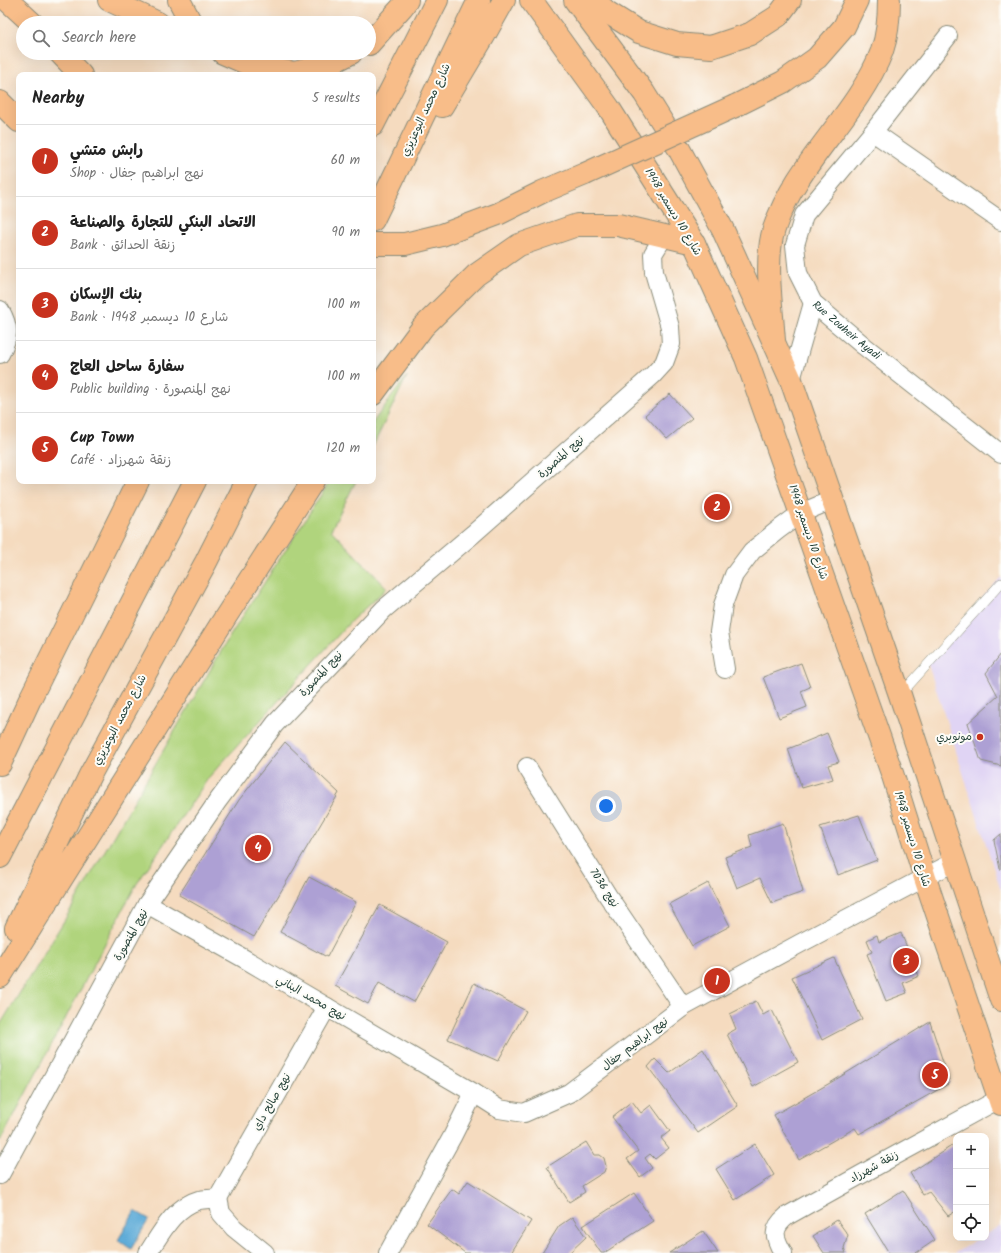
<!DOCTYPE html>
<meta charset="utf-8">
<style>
:root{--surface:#fff;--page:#f2f2f2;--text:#222;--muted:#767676;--line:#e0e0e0;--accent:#c8321e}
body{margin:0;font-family:Kalam,"Playpen Sans Arabic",sans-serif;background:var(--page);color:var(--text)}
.controls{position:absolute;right:12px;bottom:12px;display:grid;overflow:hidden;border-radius:8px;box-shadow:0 4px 16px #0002}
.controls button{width:36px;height:36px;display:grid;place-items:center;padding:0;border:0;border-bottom:1px solid var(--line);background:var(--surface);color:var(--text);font:20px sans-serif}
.you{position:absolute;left:606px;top:806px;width:14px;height:14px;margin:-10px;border:3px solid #fff;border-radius:50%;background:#1a73e8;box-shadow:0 0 0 6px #1a73e833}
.badge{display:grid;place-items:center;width:26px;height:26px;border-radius:50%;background:var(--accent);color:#fff;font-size:13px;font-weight:700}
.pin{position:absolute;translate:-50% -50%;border:2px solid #fff;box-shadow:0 1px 4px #0006}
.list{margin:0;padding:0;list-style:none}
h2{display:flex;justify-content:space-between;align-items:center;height:52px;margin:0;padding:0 16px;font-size:17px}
h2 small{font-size:13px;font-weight:400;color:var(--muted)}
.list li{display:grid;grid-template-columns:26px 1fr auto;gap:12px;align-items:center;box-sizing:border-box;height:72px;padding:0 16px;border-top:1px solid var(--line)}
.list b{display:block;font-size:15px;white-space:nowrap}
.list p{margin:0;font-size:13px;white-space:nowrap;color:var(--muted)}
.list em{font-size:13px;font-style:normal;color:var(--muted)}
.icon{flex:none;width:22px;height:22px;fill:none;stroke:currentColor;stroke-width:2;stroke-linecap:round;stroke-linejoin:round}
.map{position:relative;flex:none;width:1001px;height:1253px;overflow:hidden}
.search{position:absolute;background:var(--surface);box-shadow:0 4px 16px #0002;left:16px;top:16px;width:360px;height:44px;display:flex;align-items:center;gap:10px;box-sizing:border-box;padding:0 14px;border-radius:22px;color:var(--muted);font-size:15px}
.panel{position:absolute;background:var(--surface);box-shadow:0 4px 16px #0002;left:16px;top:72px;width:360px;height:412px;border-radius:8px}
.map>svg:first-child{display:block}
.built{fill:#e0d4f4}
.green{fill:#b0d47d;stroke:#688858}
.water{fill:#5eacd8;stroke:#3e7486}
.building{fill:#ada0d4}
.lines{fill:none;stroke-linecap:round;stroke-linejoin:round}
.service-casing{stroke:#8a8c7a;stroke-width:10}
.minor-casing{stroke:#8a8c7a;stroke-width:20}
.primary-casing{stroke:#8a8c7a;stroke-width:24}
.motorway-casing{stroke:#8a8c7a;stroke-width:24}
.service{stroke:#fff;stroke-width:9}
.minor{stroke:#fff;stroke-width:18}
.primary{stroke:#f8bd89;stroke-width:22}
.motorway{stroke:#f8bd89;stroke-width:22}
.motorway-bridge-casing{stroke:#8a8c7a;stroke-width:24;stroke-linecap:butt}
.motorway-bridge{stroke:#f8bd89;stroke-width:22}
.poi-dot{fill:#c8321e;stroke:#fdfcf7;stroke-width:1.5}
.labels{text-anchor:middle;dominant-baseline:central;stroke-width:4;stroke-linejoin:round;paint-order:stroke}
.street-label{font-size:11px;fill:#1f3d34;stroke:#fdfcf7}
.poi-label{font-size:11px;fill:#1f3d34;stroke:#fdfcf7;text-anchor:end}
</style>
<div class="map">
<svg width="1001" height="1253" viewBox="0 0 1001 1253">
<rect width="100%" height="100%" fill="#fdfcf7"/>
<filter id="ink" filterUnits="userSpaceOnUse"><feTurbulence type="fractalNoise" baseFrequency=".025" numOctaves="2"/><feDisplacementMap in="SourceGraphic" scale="8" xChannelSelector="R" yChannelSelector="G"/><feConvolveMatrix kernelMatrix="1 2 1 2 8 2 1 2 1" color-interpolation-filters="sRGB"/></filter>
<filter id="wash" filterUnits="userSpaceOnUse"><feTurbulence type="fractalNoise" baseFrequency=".012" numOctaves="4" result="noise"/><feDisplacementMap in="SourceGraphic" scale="16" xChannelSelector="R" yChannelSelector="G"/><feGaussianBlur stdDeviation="0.9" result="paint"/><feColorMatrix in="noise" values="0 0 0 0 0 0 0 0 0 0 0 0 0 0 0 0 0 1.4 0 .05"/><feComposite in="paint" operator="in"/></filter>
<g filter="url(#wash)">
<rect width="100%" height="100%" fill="#f5dbbf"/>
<path class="built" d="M1001,577V891L927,661Z
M1001,1225V1253H955L979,1238H986V1234Z"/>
<path class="green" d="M407,376L373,446V422Z
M330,481H356L331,530L387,588L352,620L209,777L136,885L0,1142V1025L64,921L230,636Z"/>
<path class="water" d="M135,1211L149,1219L131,1249L118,1240Z"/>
<g id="blocks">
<path class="building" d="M670,394L692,418L667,439L645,415Z
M1001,654V766L981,761L968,723L998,696L986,673Z
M801,663L810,687L801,691L807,707L779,718L763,677Z
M827,733L839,762L828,765L833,779L802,788L788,749Z
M285,742L339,793L254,937L179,895L239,800Z
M859,815L877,860L838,875L820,827Z
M783,823L796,866L803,892L772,903L760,878L737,888L725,857L752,847L749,835Z
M1001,834V869H1000L994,840Z
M309,877L356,902L327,957L280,932Z
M708,883L730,926L692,946L669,904Z
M380,905L447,942L414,1002L379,983L368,1004L335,986Z
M901,933L919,976L903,983L907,993L886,1001L867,954L872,952L867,940L877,935L879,942Z
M834,958L862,1019L822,1040L792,977Z
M474,983L526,1011L498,1061L448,1039Z
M756,1001L763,1015L772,1010L798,1062L753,1087L727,1034L736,1029L730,1014Z
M930,1022L950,1083L859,1134L855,1128L799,1160L774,1115L830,1083Z
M703,1049L738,1106L698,1133L648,1067L655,1059L669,1073Z
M632,1101L641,1113L651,1105L670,1131L661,1138L669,1148L655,1159L650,1154L645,1158L652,1168L640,1177L627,1159L638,1151L612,1117Z
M586,1142L594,1155H600L604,1158L606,1166L604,1172L582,1186L585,1192L569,1202L547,1167Z
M956,1143V1211L948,1216L929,1192L923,1195L910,1173Z
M755,1144L774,1175L735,1200L716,1169Z
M468,1181L531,1221L511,1253H465L427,1224L452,1189L459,1194Z
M903,1190L935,1240L916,1253H889L865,1214Z
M634,1193L653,1221L604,1253H601L583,1226Z
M572,1217L586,1237L569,1253H542L559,1226Z
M837,1220L848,1235L844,1248L846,1253H824L813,1236Z
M703,1231L718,1253H669Z"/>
</g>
</g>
<g filter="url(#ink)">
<use href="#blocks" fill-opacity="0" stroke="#8a8c7a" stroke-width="1"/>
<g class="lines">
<g class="service-casing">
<path id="service" d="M901,694L1001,583"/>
</g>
<g class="minor-casing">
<g id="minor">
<path id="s1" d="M948,36L873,132L804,215L795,245L798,273L813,303L864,346L1001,454"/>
<path d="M873,132L1001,221"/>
<path d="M0,310C10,327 9,337 0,354"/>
<path d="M791,380L813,303"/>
<path d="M725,669L719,632L723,605L734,575L752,551L778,530L801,513L832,500"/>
<path d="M527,767L608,896L683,1007"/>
<path d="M147,904L243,958L474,1093L499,1109L524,1113L569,1093L683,1007L799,944L954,862"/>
<path d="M0,1175L147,904L217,802L275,724L384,609L473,534L653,375L664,363L671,344L670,327L654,272L653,254L664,236"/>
<path d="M218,1198L327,1007"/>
<path d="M148,1253C161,1233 174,1207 199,1200C205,1199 212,1199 218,1198L221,1213L234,1228L265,1253"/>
<path d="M388,1253L452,1137L474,1093"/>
<path d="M783,1253C774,1237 771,1229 787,1216L889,1159L999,1099"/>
</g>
</g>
<g class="primary-casing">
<path id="primary" d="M531,0L609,108L694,243L746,358L893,776L925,878L1001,1104
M575,0L644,93L679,149L723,230L791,380L900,695L1001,1000"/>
</g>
<g class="motorway-casing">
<path id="motorway" d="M7,0L32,23
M109,0L158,23
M179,0L191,23
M594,0L607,12L639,32L677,44L711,47L750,34L778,16L790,0
M369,44L402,7L407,0
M60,53L81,75
M223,53L253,66L295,73L329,64L351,53
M0,102L19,121
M442,106L485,34L504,0
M735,106L783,82L817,58L844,27L857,0
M373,125L437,0
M373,220L479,0
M373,244H405L442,235L498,214L542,192L585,174
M774,341C772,308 764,260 774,229C796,162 857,116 882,51C888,34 889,17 889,0
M373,394L423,327L476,275L519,245L577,225H618L694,243
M0,764L31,697L138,481
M0,857L195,481
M16,928L90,775L206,562L247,481
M0,977L221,624L313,481"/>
</g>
<use href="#service" class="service"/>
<use href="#minor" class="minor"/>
<use href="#primary" class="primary"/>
<use href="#motorway" class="motorway"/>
<g class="motorway-bridge-casing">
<path id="motorway-bridge" d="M585,174L735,106"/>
</g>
<use href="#motorway-bridge" class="motorway-bridge"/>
</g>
</g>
<circle class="poi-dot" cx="980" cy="737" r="4"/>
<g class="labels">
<g class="street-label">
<text transform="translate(426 110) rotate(-65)">شارع محمد البوعزيزي</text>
<text transform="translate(673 212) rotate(59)">شارع 10 ديسمبر 1948</text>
<text stroke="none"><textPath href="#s1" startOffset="366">Rue Zouheir Ayadi</textPath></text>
<text transform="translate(561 457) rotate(-42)">نهج المنصورة</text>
<text transform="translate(808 532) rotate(71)">شارع 10 ديسمبر 1948</text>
<text transform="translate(321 674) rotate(-47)">نهج المنصورة</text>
<text transform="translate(120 720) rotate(-62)">شارع محمد البوعزيزي</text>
<text transform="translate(912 839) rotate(73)">شارع 10 ديسمبر 1948</text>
<text transform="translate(604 888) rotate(57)">نهج 7036</text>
<text transform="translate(131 935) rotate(-61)">نهج المنصورة</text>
<text transform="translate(311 998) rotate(30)">نهج محمد البناني</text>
<text transform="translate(635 1044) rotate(-37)">نهج ابراهيم جفال</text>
<text transform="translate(272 1102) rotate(-60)">نهج صالح داي</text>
<text transform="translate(874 1167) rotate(-29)">زنقة شهرزاد</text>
</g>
<g class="poi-label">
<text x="972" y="737">مونوبري</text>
</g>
</g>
</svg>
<div class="controls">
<button>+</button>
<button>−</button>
<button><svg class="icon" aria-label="locate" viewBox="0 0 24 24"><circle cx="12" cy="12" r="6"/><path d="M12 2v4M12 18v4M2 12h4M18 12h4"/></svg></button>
</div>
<div class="you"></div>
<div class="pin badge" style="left:717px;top:981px">1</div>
<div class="pin badge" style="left:717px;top:507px">2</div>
<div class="pin badge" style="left:906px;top:961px">3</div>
<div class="pin badge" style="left:258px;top:848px">4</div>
<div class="pin badge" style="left:935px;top:1075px">5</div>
<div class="search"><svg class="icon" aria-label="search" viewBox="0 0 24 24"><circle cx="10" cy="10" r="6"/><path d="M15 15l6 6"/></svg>Search here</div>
<section class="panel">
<h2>Nearby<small>5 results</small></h2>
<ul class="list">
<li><span class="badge">1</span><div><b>رابش متشي</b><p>Shop · نهج ابراهيم جفال</p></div><em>60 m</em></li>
<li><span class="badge">2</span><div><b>الاتحاد البنكي للتجارة والصناعة</b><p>Bank · زنقة الحدائق</p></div><em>90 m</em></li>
<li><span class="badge">3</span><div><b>بنك الإسكان</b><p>Bank · شارع 10 ديسمبر 1948</p></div><em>100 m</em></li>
<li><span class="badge">4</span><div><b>سفارة ساحل العاج</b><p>Public building · نهج المنصورة</p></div><em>100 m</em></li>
<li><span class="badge">5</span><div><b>Cup Town</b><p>Café · زنقة شهرزاد</p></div><em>120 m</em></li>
</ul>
</section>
</div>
